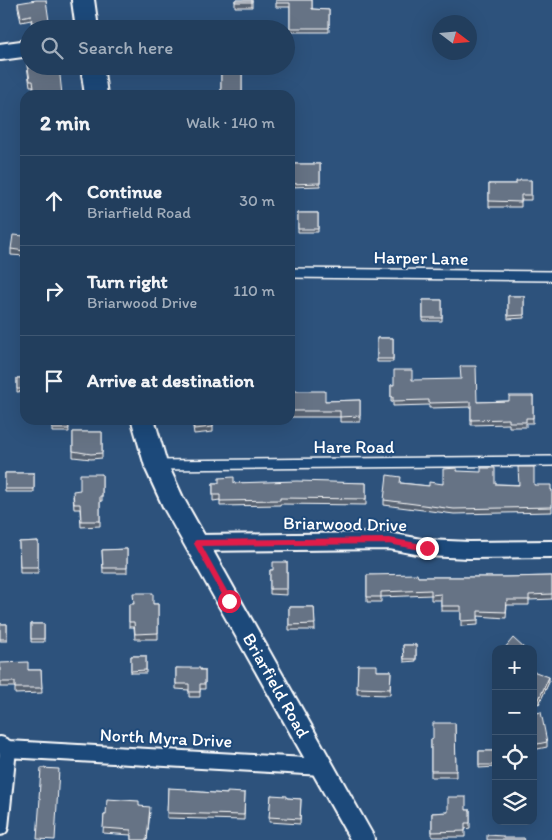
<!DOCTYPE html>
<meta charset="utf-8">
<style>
:root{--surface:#223e5d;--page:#2e4966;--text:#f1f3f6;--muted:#a2aebc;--line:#3f5772}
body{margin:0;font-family:Itim,sans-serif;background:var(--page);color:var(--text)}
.controls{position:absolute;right:15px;bottom:15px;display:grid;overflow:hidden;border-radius:10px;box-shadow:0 5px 20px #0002}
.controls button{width:45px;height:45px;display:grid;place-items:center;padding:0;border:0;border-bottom:1px solid var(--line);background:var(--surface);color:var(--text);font:25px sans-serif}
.compass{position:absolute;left:432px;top:15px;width:45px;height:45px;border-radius:50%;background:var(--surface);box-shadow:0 5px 20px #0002;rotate:106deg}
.stop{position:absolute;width:15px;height:15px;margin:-11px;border:4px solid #e11d48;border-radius:50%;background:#fff}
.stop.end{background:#e11d48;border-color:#fff;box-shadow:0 1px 5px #0008}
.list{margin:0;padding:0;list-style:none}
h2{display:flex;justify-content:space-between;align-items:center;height:65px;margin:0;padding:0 20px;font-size:21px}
h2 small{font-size:16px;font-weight:400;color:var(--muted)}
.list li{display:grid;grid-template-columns:32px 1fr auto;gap:15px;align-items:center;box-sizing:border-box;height:90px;padding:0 20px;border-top:1px solid var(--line)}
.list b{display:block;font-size:19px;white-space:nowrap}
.list p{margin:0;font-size:16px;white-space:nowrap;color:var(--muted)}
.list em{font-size:16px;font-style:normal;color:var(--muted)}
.icon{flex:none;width:28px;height:28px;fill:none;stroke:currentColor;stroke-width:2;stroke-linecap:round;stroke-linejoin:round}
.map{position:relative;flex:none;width:552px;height:840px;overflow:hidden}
.search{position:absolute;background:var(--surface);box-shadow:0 5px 20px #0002;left:20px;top:20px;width:275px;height:55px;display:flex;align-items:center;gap:12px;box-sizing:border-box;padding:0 18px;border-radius:28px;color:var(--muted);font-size:19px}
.panel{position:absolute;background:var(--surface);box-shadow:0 5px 20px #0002;left:20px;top:90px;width:275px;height:335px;border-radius:15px}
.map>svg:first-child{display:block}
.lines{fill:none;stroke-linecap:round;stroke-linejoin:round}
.lane-casing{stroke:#fff;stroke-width:12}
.street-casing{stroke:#fff;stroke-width:20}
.secondary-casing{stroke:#fff;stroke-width:26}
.lane{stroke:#1f4a7a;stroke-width:9}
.street{stroke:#1f4a7a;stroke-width:16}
.secondary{stroke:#1f4a7a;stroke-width:22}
.wall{fill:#586372;stroke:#fff}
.shaded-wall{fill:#47505d;stroke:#fff}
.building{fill:#667385;stroke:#fff}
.route{stroke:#e11d48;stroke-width:6}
.labels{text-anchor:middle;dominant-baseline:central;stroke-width:4;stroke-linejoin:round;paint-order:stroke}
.street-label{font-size:18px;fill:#fff;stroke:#1f4a7a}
</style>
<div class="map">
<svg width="552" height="840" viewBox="0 0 552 840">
<rect width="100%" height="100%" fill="#2d527c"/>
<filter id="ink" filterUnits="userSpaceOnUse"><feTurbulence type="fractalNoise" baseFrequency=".02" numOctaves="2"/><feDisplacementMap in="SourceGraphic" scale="10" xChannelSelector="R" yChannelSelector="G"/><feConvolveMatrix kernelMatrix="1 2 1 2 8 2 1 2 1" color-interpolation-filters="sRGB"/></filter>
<g filter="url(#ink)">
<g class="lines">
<g class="lane-casing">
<path id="lane" d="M290,273L552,276
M156,465L552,461"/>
</g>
<g class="street-casing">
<path id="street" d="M0,52L29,48
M197,543L389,541L427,548L469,550L552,549
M0,745L8,749L323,767
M0,827L8,749"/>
</g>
<g class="secondary-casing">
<g id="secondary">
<path d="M83,0L87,29"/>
<path d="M92,66L96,95"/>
<path id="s1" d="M143,420L156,465L173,502L363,840"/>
</g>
</g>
<use href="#lane" class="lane"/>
<use href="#street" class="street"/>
<use href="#secondary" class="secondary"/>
</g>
<path class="wall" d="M235,0H252V7H235Z
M276,0H312V9L329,10V32H290V7H276Z
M18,3L49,21V26L32,29L31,20L21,22L18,8Z
M27,61L62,95H34L33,86H30L27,66Z
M221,66H242V95H221Z
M290,164H320V186L290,187Z
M531,180V200H521V207H489V184H516Z
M298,213H318V232H298Z
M25,236V256L11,255V249Z
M508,296H524V318L508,319Z
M423,300H442V321H423Z
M377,338H393V362H377Z
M17,378H25V391L17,392Z
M412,380L477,402L509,401L533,396V423H526V427H509V424L471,425V407L429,408V405L393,406V402H391V385H394Z
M290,391L325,401L360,400V422H340V417H290Z
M52,420H68L69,432H52Z
M192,420H213V432L194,434Z
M73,432H102V458L91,459L73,457Z
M457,471L495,484L534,485L552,490V512L454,514L384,505V500L401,483L429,486L443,484Z
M5,473H34V492H5Z
M102,474V501H100V526L81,527L80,509H74L73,496Z
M213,483H366V505L280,504V505L220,506V500L213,501Z
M38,541V573H20L19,542Z
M127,549V573H103L102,550Z
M287,562V595L270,594V570H273Z
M367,575L418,577H506L552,576V599L529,600V605H507L506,618L478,616V625L461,626V611H441V600H431V595L381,597V602H367Z
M129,604H158V639H135L134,627H129Z
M289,607H314L315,630H289Z
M0,624H7V641H0Z
M31,624H44V642H31Z
M403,645H416V661L404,662Z
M131,656H146V673H131Z
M0,663L28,670H41L42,693L15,694V687H0Z
M358,665L377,671H391L390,695L357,694Z
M176,668L205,670V689H200V697H189V690L176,689Z
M533,671L549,682L539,704L533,702Z
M533,714L547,742V747L533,750Z
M455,723L456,777H431V739H433Z
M479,751H496V767L479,768Z
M168,788L187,791L227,794L245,793L244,820L167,818Z
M271,795L287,798L301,799L300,824L269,822Z
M139,806L150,812L147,840H131V835L103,833L104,815H106Z
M466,810H470V828L465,829V837H432V813L448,812Z"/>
<path class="shaded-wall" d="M549,677V682L539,704V699Z"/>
<path class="building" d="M36,0H46L49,21L32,23L31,15L21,17L18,3Z
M235,0H252V2H235Z
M276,0H312V9L329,10V28H290V3H276Z
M27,61H29V66H59L62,95H35L33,81H30Z
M221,66H242V93H221Z
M290,164H320V183L290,184Z
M520,180H531V195H521V202L489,201V184H516V181H520Z
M298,213H318V229H298Z
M13,235L25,236V251L11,249Z
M508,296H524V315L508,316Z
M423,300H442V318H423Z
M377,338H393V359H377Z
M460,366H476L477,402L509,401V396H533V418H526V422H509V419L471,420V402L429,403V400L393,401V397H391V385H394V370H412V380L461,379Z
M17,378H25V389H17Z
M290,391H325V401L360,400V416L340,417V411H290Z
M52,420H68L69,429H52Z
M193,420H213V427L194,429Z
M73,432H102V453L91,454L73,451Z
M518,467H534V485H551V490H552V507L454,509L384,500L387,475L401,477L400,483L429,486V482L443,484V469L457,468V471L481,472V468H495V484L519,485Z
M5,473H34V489H5Z
M80,474H102V496H100V521H81L80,504H74L73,491L80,490Z
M234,477V483L297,481L366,483V499L280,498V500L220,501V495H213V483H219V478Z
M38,541V567H20L19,542Z
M127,549V568H103L102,550Z
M273,562H287V589H270V570H273Z
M417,574L418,577H506L552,576V594L529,595V600H507L506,612L478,611V620L461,621V606H441V594L431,595V590L381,592V597H367V575Z
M133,593H153V604H158V633L135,634L134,622H129V604H134Z
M289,607H314L315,624L289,625Z
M0,624H7V639H0Z
M31,624H44V639H31Z
M513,638L525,649H504Z
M403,645H416V659H404Z
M131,656H146V670L131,671Z
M28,662V670H41L42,688H15V682H0V663Z
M358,665H377V671H391L390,689L357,688Z
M176,668H200V670H205V684H200V692H189V684H176Z
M533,671L549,677L539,699L533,696Z
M541,712L547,742L533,745V714Z
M433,723H455L456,771H431V739H433Z
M479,751H496V765H479Z
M41,768L59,769L55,840L37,839L40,798H39Z
M168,788L187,789V791L227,794V792L245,793L244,815L167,813Z
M271,795L287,796V798L301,799L300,819L269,817Z
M448,797H466V810H470V823H465V831L432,832V813L448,812Z
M107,799L139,801V806L150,807L147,840H131V830L103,828L104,815H106Z
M487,835L503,836V838H524L525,840H487Z"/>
</g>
<g class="lines" filter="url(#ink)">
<path class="route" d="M229,601L197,543L389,541L427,548"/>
</g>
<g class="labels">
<g class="street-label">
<text transform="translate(421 258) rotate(1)">Harper Lane</text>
<text x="354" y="447">Hare Road</text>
<text transform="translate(345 524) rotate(1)">Briarwood Drive</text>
<text stroke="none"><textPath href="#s1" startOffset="298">Briarfield Road</textPath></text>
<text transform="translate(166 738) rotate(3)">North Myra Drive</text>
</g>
</g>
</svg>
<div class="controls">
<button>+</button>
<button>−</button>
<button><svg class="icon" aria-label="locate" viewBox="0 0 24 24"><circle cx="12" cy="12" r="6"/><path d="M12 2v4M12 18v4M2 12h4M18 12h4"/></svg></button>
<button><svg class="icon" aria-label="layers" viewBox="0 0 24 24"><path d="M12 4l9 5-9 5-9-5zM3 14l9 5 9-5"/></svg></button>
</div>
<svg class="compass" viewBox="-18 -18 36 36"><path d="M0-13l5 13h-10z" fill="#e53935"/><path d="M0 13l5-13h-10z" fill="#a2aebc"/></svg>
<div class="stop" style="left:229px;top:601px"></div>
<div class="stop end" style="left:427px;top:548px"></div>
<div class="search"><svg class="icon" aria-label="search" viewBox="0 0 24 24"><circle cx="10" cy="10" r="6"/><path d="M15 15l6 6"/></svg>Search here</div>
<section class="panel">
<h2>2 min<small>Walk · 140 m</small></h2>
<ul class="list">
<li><svg class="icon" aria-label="ahead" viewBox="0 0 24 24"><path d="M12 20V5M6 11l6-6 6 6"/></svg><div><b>Continue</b><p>Briarfield Road</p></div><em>30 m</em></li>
<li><svg class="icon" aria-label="right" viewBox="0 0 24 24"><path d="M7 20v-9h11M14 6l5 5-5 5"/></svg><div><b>Turn right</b><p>Briarwood Drive</p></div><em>110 m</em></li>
<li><svg class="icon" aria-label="arrive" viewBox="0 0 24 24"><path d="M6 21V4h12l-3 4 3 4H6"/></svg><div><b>Arrive at destination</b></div></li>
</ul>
</section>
</div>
